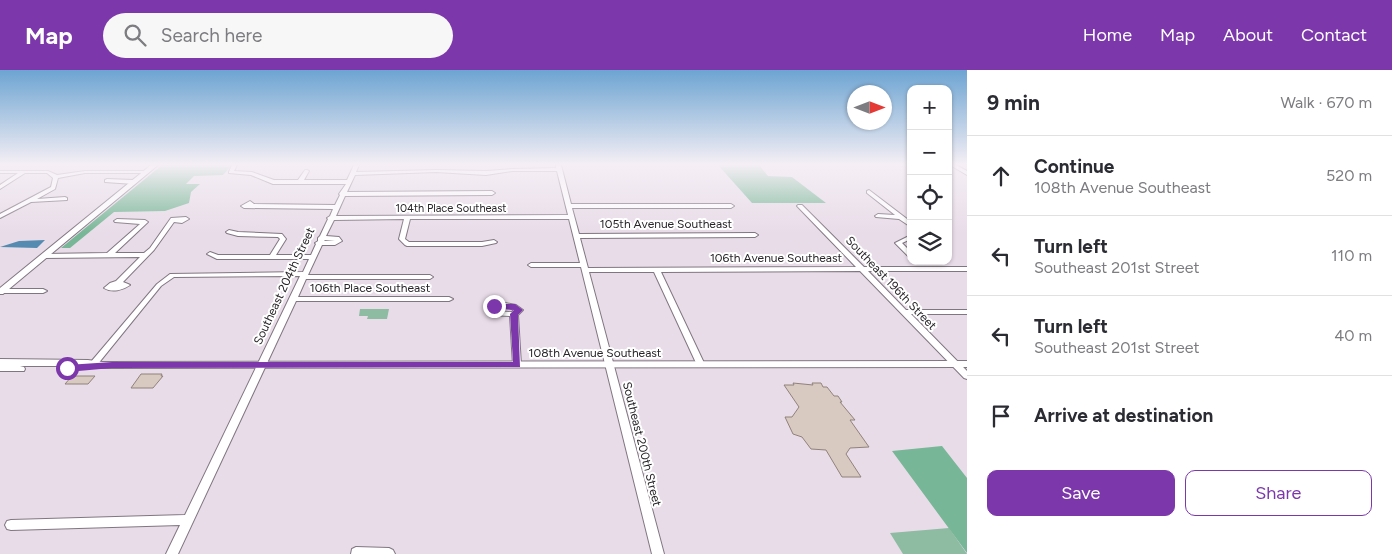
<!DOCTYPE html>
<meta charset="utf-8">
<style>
:root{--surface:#fff;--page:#f7f7f7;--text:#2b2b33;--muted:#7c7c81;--line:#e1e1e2;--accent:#7c37ab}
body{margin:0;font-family:Figtree,sans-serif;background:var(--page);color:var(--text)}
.controls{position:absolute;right:15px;top:15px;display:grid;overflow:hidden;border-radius:10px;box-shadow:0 1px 4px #0004}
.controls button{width:45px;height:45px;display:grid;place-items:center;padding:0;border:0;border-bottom:1px solid var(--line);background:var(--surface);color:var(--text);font:25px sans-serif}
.compass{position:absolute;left:847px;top:15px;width:45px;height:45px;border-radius:50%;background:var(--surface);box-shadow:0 1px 4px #0004;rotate:90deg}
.stop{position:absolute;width:15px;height:15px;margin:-11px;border:4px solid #7c37ab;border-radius:50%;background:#fff}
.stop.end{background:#7c37ab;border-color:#fff;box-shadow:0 1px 5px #0008}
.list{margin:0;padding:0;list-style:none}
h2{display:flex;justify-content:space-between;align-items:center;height:65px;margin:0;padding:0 20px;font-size:21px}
h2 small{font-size:16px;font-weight:400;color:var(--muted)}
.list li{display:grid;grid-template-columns:32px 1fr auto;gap:15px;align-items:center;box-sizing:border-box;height:80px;padding:0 20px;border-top:1px solid var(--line)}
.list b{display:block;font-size:19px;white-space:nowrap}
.list p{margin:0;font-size:16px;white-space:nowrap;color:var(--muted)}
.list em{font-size:16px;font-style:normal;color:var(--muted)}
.actions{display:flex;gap:10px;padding:15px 20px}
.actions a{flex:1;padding:11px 0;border:1px solid var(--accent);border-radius:10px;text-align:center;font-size:18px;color:var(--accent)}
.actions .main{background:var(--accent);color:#fff}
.icon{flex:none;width:28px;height:28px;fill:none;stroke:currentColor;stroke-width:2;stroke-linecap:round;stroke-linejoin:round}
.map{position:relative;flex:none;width:967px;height:484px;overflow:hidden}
header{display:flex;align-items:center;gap:30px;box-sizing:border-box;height:70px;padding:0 25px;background:var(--accent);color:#fff}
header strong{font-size:24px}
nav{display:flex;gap:28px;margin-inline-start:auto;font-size:18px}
.search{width:350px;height:45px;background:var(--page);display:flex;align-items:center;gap:12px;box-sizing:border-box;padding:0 18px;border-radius:28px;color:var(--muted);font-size:19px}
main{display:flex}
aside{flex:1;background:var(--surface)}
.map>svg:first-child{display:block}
.green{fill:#8dbca3}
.forest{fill:#77b696}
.water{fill:#558bb0}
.building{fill:#d8c9c1;stroke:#90827b}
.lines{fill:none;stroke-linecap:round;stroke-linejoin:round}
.minor-casing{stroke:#807681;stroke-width:2}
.major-casing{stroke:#807681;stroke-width:2}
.minor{fill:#fff;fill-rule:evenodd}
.major{fill:#fff;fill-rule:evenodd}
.route{fill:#7c37ab}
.labels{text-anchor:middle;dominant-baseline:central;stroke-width:4;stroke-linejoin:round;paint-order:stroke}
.far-street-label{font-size:11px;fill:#292529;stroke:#fff}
.street-label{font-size:12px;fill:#292529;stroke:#fff}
</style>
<header>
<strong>Map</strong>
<div class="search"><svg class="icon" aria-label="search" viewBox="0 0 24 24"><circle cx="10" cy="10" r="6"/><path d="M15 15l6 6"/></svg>Search here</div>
<nav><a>Home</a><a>Map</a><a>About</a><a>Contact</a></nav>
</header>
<main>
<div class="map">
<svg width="967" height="484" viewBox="0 0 967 484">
<rect width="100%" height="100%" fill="#e8dce8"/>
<path class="green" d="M360,239H389L387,249H367L368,246H359Z
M949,458L967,484H903L890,463Z"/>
<path class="forest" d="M162,95H232L223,105L194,106L186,114H200L191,122L189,133L165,141L114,142L70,178H61Z
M718,95H759L768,106L792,107L826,133H752Z
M942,376L967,408V483L892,381Z"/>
<path class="water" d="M45,170L37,178L0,177L19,171Z"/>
<path class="building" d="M141,304H162L161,306H163L153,318H131Z
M72,306H95L88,314H65Z
M793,313L813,315L812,313H821L823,317H827L834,326H838L842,332H840L855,350H850L869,377L850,378L846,384L861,407H842L826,380L811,379L802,367L793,364L785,347H792L799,337L784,315H794Z"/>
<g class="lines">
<g class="minor-casing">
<path id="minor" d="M232,95H237L234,101L252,102L274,110H298L305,100H307L309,101L304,110H347L354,95H359L356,102L436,100L486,101L512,99L556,98V95H561L571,134H731L734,136L731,138H572L579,164L755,163L758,165L755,167L580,168L588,198L856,197L797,136L798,135H802L864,197H967V201H868L906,240H967V244H911L967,301V309L964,308L860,201L661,202L705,295L704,297H698L697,295L654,202H589L664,484H652L581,197H531L528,195L531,193H580L569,149H410L405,169L409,172H482L494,170L497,172L496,173L482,176H407L405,175L399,169L404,149L334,150L326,166L339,167L342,171L335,175H322L308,205H430L433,207L430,209H306L298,227H449L453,229L449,231H296L178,484H166L180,455L11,460L7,459L5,455L7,451L11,450L185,445L300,206L174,207L161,216L97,295H91L90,293L157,214L170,204L303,202L309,189H217L207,184L210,182L218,185H270L280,169L278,167L238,166L227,163L226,162L229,160L238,162L282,164L286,169L276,185H311L316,174L315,173L318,171V168L320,166L328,149L327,148L330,146L333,139L244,138L241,136L250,131L254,134L335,135L340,125L339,124L346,114H273L251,105L229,103V102ZM512,101H557L568,145L336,146L345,126L492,125L495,123L492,121L347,122L355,105L436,102L486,105ZM325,170H335L324,171Z
M950,95H956L967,101V105Z
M0,101H48L57,105L85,101H147L149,102L147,103H85L58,108L55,119L37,129L65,127L67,128V130L31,132L0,148V144L51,117L53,108L47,103H25L0,119V115L18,103H0Z
M107,109L134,110L137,112L134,114L105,112V110Z
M869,120L911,152V157L899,149L876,147L875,146L878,144L895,145L867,123V121Z
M186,147L189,149L182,153L174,152L154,180L123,212L128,214L130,215C123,220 112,223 104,218L110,213L116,211L140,187L44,188L41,186L44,184L107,183L140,154L115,152L114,151L117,149L145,150L148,152L115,183H144L150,178L171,148Z
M911,165V169L902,173L911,182V188L909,187L895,173Z
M0,219H43L47,221L43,223H0Z
M505,233L516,235L523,240L518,245L521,295L520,297H514L513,295L510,246L489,245L486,239L494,235ZM501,238H509L514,240L512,242L495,241L494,240Z
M356,477L389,478L393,480L395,484H351L352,479Z"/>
</g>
<g class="major-casing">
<path id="major" d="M151,95H158L3,224H0V218Z
M0,289L88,290L102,292L967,291V297L102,298L88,296H20L24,297L25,299L24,301H0Z"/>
</g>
<use href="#minor" class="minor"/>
<use href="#major" class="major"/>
</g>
<linearGradient id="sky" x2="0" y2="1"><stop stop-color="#6da4d2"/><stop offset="0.58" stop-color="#f5eff5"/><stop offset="1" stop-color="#f5eff5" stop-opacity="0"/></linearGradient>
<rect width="967" height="163" fill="url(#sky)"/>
<path class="route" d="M491,234H515L523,240L518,245L520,297L112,298L67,302L63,298L67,295L112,292H513L510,244L514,240L491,238Z"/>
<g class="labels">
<g class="far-street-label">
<text x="451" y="138">104th Place Southeast</text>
</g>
<g class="street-label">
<text x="666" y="154">105th Avenue Southeast</text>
<text x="776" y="188">106th Avenue Southeast</text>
<text transform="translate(891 213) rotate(46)">Southeast 196th Street</text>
<text transform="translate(284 216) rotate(-65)">Southeast 204th Street</text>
<text x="370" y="218">106th Place Southeast</text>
<text x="595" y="283">108th Avenue Southeast</text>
<text transform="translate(642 374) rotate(76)">Southeast 200th Street</text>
</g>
</g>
</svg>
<div class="controls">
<button>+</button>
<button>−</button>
<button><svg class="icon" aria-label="locate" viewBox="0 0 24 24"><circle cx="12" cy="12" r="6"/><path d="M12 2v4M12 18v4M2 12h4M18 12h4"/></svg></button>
<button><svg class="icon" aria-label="layers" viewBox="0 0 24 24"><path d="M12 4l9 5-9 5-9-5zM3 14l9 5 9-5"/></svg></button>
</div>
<svg class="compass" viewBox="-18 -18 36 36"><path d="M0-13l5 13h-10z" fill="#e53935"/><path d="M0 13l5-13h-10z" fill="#7c7c81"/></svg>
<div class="stop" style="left:67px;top:298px"></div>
<div class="stop end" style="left:494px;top:236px"></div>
</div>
<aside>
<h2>9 min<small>Walk · 670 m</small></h2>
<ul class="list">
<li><svg class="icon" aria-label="ahead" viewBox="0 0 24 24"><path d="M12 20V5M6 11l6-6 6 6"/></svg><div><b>Continue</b><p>108th Avenue Southeast</p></div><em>520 m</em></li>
<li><svg class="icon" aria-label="left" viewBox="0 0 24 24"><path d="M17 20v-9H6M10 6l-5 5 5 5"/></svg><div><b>Turn left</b><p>Southeast 201st Street</p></div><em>110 m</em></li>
<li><svg class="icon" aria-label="left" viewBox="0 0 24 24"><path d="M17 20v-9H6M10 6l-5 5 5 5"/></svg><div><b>Turn left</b><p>Southeast 201st Street</p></div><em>40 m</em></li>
<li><svg class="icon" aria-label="arrive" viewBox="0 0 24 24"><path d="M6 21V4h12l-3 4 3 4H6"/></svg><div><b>Arrive at destination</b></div></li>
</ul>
<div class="actions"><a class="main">Save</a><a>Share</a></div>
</aside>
</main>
